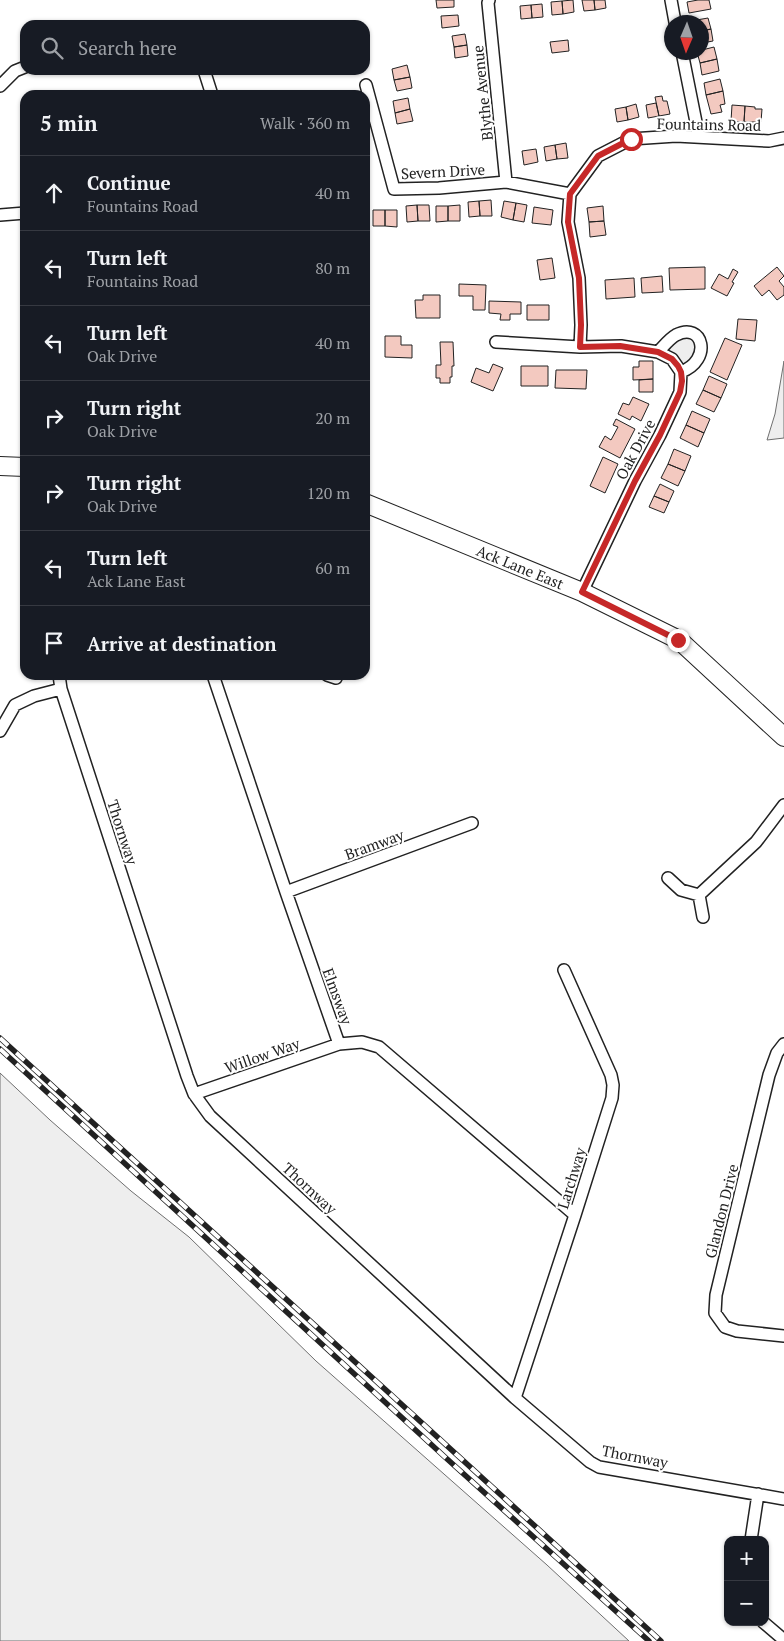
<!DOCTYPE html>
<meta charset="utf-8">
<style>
:root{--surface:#171b24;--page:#20242c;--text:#f1f3f6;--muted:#9ea1a6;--line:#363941}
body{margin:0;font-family:"PT Serif",serif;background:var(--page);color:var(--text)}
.controls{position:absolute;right:15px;bottom:15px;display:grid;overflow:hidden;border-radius:10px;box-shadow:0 1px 4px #0004}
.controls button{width:45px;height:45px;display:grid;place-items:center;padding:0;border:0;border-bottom:1px solid var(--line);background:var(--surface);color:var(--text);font:25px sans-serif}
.compass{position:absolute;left:664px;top:15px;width:45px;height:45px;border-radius:50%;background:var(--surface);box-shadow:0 1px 4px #0004;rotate:182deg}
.stop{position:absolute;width:15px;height:15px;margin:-11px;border:4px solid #c62828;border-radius:50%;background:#fff}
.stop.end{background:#c62828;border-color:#fff;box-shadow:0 1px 5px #0008}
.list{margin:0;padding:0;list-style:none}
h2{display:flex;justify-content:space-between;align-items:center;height:65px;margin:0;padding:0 20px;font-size:21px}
h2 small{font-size:16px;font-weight:400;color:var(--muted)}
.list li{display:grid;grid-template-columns:32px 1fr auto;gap:15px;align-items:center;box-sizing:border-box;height:75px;padding:0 20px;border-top:1px solid var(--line)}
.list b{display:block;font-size:19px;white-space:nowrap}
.list p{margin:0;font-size:16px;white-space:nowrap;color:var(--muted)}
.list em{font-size:16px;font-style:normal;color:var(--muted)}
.icon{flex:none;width:28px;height:28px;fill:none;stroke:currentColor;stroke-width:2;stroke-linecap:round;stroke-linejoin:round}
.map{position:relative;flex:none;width:784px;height:1641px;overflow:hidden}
.search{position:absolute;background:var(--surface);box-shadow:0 1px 4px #0004;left:20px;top:20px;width:350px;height:55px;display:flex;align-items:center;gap:12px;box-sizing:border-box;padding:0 18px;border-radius:15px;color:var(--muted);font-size:19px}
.panel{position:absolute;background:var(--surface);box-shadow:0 1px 4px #0004;left:20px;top:90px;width:350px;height:590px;border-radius:15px}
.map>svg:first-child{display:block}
.green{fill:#eee;stroke:#6f6f6f}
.building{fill:#f3c9c0;stroke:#222}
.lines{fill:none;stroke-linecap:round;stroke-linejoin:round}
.street-casing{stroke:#222;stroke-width:14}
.primary-casing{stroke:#222;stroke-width:20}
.street{stroke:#fff;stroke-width:11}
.primary{stroke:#fff;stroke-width:18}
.rail-casing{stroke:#222;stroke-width:5.5}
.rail{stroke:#fff;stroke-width:4;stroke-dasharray:11;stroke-linecap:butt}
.route{stroke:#c62828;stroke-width:6}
.labels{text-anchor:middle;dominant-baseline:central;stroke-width:4;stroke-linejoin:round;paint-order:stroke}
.street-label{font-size:15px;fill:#222;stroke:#fff}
</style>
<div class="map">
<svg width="784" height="1641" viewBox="0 0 784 1641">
<rect width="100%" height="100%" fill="#fff"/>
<path class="green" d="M674,336L700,339L688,369L664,354Z
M784,361V438L767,440L775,414Z
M0,1073L50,1120L131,1191L189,1237L316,1361L547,1565L629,1641H0Z"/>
<path class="building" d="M436,0H454V7L437,8Z
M573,0L574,12L563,14L562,1Z
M582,0H594L595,10L584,11Z
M594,0H605L606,8L595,10Z
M698,0H709L711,9L689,13L687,2Z
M562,1L563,14L552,15L551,2Z
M542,4L543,17L532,18L531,5Z
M531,5L532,18L521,19L520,6Z
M458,15L459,26L442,28L441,16Z
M708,18L711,29L702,31V22H691V21Z
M711,29L713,41L702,43V31Z
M465,34L467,45L454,47L452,36Z
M568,40L569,51L552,53L550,42Z
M467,45L468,56L455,58L454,47Z
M714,47L717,59L700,63L697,52H702V50Z
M717,59L719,71L702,75L700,63Z
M407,65L410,77L394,80L392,69Z
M410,77L412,88L397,91L394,80Z
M720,79L723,91L706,95L704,83Z
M723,91L725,104L720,105L722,112L711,114L706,95Z
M662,96L663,101H667L670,114L659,116L655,97Z
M408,98L410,109L395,113L393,101Z
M656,103L659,116L648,118L646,105Z
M636,104L639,117L628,120L626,107Z
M732,105L745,106L744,122L731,121Z
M745,106L755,107V109H762L761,122H744Z
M626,107L628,120L617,122L615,109Z
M410,109L413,121L397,124L395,113Z
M566,143L568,158L557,159L555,145Z
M555,145L557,159L546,161L544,147Z
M536,149L538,162L524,165L522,151Z
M491,200L492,216H480L479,201Z
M479,201L480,216L469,217L468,202Z
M504,201L516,203L513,220L501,217Z
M516,203L527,205L524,222L513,220Z
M417,205L418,221L407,222L406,206Z
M417,205H429L430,221H418Z
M460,205V221H448V206Z
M436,206H448V221L436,222Z
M603,206L604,221L589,222L587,208Z
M534,207L553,210L551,225L532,223Z
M373,210H385V226H373Z
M385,210H397V227L385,226Z
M604,221L606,235L590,237L589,222Z
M552,258L555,278L540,280L537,260Z
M705,267V289L670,290L669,268Z
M777,267L784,276L779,281L784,287V295L777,300L769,290L762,296L754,286Z
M733,269L738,272L732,282L734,283L727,296L711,288L719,274L728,279Z
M662,276L663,292L642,293L641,278Z
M634,278L635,297L606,299L605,280Z
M459,284L486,285L485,310H473V296H459Z
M423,295H440V318H416L415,300H423Z
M489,301L521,302V314H510V320H500L501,314L489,313Z
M527,305H549V320H527Z
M738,319L757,320L755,341L736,339Z
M385,336H401V345H412V358L385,357Z
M725,338L742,345L727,380L710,372Z
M440,342H453L454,366H452V377H450V383H440V378H436V365H441Z
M639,361H653V379L633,380V367H639Z
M493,364L503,368L493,391L471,382L476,368L489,373Z
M521,366H548V386H521Z
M556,370H587L586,389L555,388Z
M709,376L727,384L721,398L703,390Z
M653,379V392H639V380Z
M703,390L721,398L714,412L696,404Z
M633,397L649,404L641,421L632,416L630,420L618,414L623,403L629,405Z
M692,411L710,419L704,433L686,425Z
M616,419L635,429L620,458L599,447L605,436L611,440L618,427L613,425Z
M686,425L704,433L698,447L680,438Z
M674,449L691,456L685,471L668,464Z
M603,457L618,464L605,493L590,486Z
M668,464L685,471L678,486L661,478Z
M660,484L674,491L669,502L654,496Z
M654,496L669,502L664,513L649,507Z"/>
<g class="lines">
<g class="street-casing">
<path id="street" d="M489,0L488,3L506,182
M671,0L675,22
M682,52L699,137
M204,70L212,95
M366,85L394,189L439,188L506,182L570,194
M0,86L15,71L25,67
M0,215L25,213
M496,342L580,347L621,346L658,352L672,359L681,372L680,392L660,435L635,481L582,592
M580,347L581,325L579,278L568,222L570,194L598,156L631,139L676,136L769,141L784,138
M658,352C664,346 669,339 676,335C703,321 713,360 681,372
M59,675L61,689L187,1076L194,1094L210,1116L515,1398L590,1462L599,1467L784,1499
M213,675L286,892L339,1044L362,1042L379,1047L575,1215
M327,675L336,678
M0,731L15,705L34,696L61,689
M668,878L681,890L699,895L756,842L784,805
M286,892L472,823
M699,895L703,917
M784,1044L777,1053L769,1075L716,1295L715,1313L725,1327L737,1331L784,1336
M194,1094L339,1044
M515,1398L575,1215L612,1098L613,1085L611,1075L564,970
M751,1540L758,1494
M763,1622L783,1639"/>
</g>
<g class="primary-casing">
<g id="primary">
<path d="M0,466L25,467"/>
<path id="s1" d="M365,503L582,592L679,640L784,737"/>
</g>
</g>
<use href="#street" class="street"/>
<use href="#primary" class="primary"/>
<g class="rail-casing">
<path id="rail" d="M0,1038L661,1641
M0,1049L446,1458L649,1641"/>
</g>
<use href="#rail" class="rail"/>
</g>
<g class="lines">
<path class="route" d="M631,139L598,156L570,194L568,222L579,278L581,325L580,347L620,346L658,352L672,359L678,366L681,372L682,381L680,392L660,435L635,481L582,592L678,640"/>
</g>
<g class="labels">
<g class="street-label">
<text transform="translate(482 93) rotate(-96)">Blythe Avenue</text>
<text transform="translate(709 124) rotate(1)">Fountains Road</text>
<text transform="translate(443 171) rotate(-3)">Severn Drive</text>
<text transform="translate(635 449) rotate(-62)">Oak Drive</text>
<text stroke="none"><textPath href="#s1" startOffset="168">Ack Lane East</textPath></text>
<text transform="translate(123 832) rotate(72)">Thornway</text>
<text transform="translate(374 844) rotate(-20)">Bramway</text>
<text transform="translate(338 996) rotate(70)">Elmsway</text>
<text transform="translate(262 1055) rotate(-19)">Willow Way</text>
<text transform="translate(571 1178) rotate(-73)">Larchway</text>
<text transform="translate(310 1188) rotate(43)">Thornway</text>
<text transform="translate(721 1211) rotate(-76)">Glandon Drive</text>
<text transform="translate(635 1456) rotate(11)">Thornway</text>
</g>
</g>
</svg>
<div class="controls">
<button>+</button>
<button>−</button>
</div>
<svg class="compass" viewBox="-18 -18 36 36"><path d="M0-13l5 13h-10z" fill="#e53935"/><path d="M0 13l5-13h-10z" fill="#9ea1a6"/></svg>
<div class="stop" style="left:631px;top:139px"></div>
<div class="stop end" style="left:678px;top:640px"></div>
<div class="search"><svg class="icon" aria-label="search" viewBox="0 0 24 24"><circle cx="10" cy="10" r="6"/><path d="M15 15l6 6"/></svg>Search here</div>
<section class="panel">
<h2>5 min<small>Walk · 360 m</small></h2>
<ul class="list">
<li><svg class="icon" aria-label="ahead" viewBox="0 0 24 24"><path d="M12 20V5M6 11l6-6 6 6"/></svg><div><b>Continue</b><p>Fountains Road</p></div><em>40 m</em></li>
<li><svg class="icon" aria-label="left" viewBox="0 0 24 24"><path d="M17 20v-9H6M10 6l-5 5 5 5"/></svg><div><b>Turn left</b><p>Fountains Road</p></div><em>80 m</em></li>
<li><svg class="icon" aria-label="left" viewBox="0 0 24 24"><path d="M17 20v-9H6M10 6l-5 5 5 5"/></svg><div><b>Turn left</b><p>Oak Drive</p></div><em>40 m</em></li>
<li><svg class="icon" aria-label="right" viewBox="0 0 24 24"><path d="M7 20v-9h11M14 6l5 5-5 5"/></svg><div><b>Turn right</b><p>Oak Drive</p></div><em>20 m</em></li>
<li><svg class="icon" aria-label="right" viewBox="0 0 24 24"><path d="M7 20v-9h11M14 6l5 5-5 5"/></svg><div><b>Turn right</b><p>Oak Drive</p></div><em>120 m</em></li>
<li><svg class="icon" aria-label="left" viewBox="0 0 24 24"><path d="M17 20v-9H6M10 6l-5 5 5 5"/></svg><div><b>Turn left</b><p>Ack Lane East</p></div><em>60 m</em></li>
<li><svg class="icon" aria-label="arrive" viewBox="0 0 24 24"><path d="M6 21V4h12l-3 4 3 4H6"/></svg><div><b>Arrive at destination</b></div></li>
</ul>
</section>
</div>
